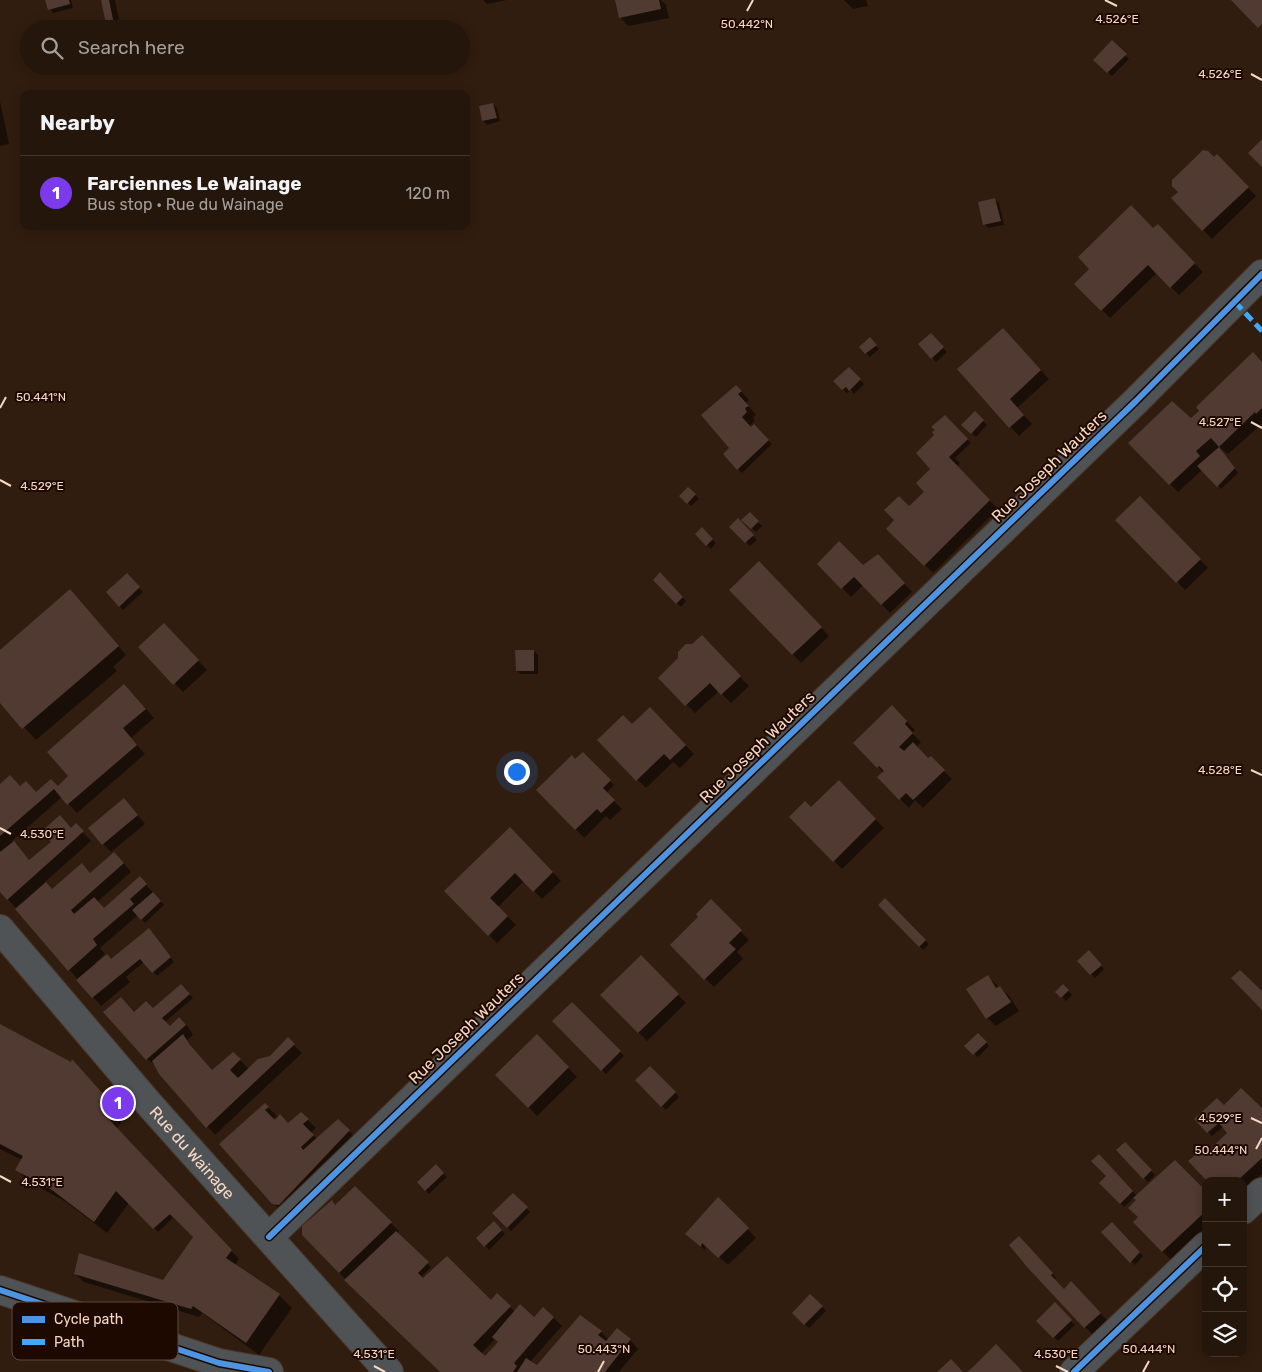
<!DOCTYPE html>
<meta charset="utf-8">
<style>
:root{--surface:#25160b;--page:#312319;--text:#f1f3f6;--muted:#a39f9d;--line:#42352c;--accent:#7c3aed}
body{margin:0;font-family:Rubik,sans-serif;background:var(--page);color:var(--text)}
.controls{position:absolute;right:15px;bottom:15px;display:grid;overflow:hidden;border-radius:10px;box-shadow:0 2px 12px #0003}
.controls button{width:45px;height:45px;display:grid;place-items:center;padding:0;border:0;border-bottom:1px solid var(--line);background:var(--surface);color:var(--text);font:25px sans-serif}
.you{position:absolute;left:516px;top:771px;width:18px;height:18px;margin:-12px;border:4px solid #fff;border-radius:50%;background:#1a73e8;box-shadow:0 0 0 8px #1a73e833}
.badge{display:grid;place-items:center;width:32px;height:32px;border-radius:50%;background:var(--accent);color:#fff;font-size:16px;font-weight:700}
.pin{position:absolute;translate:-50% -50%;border:2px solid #fff;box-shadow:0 1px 5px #0006}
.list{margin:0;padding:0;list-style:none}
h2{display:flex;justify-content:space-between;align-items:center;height:65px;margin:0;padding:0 20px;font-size:21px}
h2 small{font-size:16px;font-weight:400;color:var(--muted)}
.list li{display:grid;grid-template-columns:32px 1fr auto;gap:15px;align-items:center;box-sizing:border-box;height:75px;padding:0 20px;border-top:1px solid var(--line)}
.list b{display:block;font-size:19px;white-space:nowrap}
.list p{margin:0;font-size:16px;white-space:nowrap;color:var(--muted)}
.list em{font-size:16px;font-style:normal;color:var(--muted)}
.icon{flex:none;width:28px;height:28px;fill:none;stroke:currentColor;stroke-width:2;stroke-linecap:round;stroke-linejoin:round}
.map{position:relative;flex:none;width:1262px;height:1372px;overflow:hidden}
.search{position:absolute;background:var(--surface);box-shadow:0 2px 12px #0003;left:20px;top:20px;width:450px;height:55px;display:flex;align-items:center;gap:12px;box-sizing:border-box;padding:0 18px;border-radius:28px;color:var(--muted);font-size:19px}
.panel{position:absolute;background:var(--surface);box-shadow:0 2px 12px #0003;left:20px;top:90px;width:450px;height:140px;border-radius:10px}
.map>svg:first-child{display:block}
.shadow{fill:#0007;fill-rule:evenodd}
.building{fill:#513a31}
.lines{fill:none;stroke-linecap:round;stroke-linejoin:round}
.minor-casing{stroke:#4a382b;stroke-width:30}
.minor{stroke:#4f5356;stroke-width:28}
.quiet{stroke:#3fa9f5;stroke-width:5;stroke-dasharray:10 5;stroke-linecap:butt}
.cycleway-casing{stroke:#1e0900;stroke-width:9}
.cycleway{stroke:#4d94e3;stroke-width:6}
.ticks{fill:none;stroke:#f6d7c3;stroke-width:2}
.labels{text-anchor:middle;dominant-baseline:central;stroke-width:4;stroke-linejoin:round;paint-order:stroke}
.street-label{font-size:16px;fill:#f6d7c3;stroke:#1e0900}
.key{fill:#1e0900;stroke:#5f473a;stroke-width:1}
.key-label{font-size:14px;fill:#f6d7c3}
.ticks-label{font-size:12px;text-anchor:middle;fill:#f6d7c3;stroke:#1e0900;stroke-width:4;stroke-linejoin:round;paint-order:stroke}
</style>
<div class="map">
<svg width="1262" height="1372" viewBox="0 0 1262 1372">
<rect width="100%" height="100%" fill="#311d0f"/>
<path class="shadow" d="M46,0H71L73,8L53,13Z
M102,0H115L121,29H109Z
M483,0H507L487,4Z
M616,0H661L666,5L669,18L628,26L620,17Z
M844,0H866L868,6L853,9Z
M1112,42L1129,59L1112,76L1095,60Z
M0,101L9,144L0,146Z
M493,104L497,108L500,121L487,125L483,121L480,107Z
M1217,156L1256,196L1212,239L1173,198Z
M995,200L999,203L1004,225L988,228L985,224Z
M1158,226L1203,272L1179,295L1157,273L1110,318L1076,284Z
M1003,329L1049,379L1017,408L1032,424L1019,436L958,369Z
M931,335L947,352L936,362L920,344Z
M870,339L879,349L870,357L860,347Z
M1262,363V424L1228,454L1219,447L1238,473L1221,489L1202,470L1178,492L1130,443L1191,420Z
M849,368L864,384L854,394L851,390L847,393L835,381Z
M736,386L749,400L746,403L756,415L753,417L755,421L749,426L751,428L754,426L772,444L742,473L724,454L731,448Z
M975,413L987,425L976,437L963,425Z
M945,417L971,443L955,458L960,463L957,466L998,509L933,573L888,529L925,492L932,469L934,436Z
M688,488L699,499L691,506L681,496Z
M1140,497L1208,568L1185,590L1117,520Z
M750,514L762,526L756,532L743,520Z
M738,520L757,540L750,546L731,527Z
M702,529L716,543L711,549L696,534Z
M878,556L912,592L890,613L863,585L851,597L819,564L863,567Z
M759,563L829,636L801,663L731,590Z
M660,574L686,601L681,607L655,580Z
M127,575L143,592L123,610L107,592Z
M78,599L126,655L113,667L117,671L36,740L0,701V652Z
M172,633L207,670L183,692L140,647Z
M702,637L749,686L731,703L719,691L695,713L660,678Z
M534,651L538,655V674H521L517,671Z
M133,694L154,718L131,738L145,754L77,813L62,797L12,841L30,861L76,825L91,841L45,882L53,890L123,862L131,872L97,902L104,909L140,878L164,905L145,923L138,915L100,948L105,954L95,963L96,965L112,961L153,934L174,962L157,976L144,962L126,977L130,982L101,1006L0,890V786L20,788L36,793L58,787L70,776Z
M892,707L915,730L912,733L921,742L916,747L928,760L931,758L952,779L923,808L915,800L909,808L879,777L884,773L855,743Z
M650,709L694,754L680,768L673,762L646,788L598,740L632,726Z
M583,754L614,785L606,793L622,809L610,820L606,816L584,838L538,790Z
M839,782L884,828L842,869L790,817L811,809Z
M132,808L145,824L111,852L103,844Z
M510,828L561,881L542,899L524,881L498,907L516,925L497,943L445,891Z
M885,900L929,944L923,950L879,905Z
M711,901L749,940L737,952L743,959L714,987L671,945L700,917Z
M1089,952L1104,969L1095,978L1079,961Z
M641,957L686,1003L647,1041L602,995Z
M988,977L1009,996L1019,1011L996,1026L987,1018Z
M181,985L193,998L165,1022L170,1027L179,1019L188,1027L193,1035L187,1040L193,1050L213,1071L233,1053L249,1069L270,1057L288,1039L302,1053L215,1135L156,1066L147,1059L134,1013L153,1010Z
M1063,985L1072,995L1066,1001L1056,992Z
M0,1025L72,1063L73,1061L124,1118L117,1128L239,1259L235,1265L279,1295L292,1308L259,1355L202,1313L199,1317L84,1282L75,1274L164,1281L194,1236L170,1212L168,1213L173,1218L158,1232L129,1203L107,1233L66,1202L30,1182L17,1170L22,1160L0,1149Z
M978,1034L989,1046L978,1057L966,1046Z
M537,1036L577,1077L537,1116L497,1075Z
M606,1037L624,1056L606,1074L599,1067Z
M650,1067L679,1097L666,1110L636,1080Z
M265,1104L277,1116L273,1119L275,1121L288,1124L301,1113L316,1128L311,1133L317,1139L338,1120L353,1135L282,1212L220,1144Z
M1224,1106L1262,1110V1174L1243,1191V1181H1209L1204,1157L1229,1133L1224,1126L1212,1136L1196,1119Z
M1124,1144L1155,1175L1148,1182L1118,1150Z
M1099,1156L1137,1196L1206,1192V1227L1171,1260L1135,1222L1140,1217L1137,1201L1134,1197L1124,1207L1101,1183L1108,1176Z
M436,1166L447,1177L429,1194L418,1182Z
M355,1188L399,1231L397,1234L431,1267L421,1277L491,1301L497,1295L515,1312L534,1319L543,1309L554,1318L562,1326L530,1362L537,1367L601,1332L609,1340H630L638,1349L619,1372H440L346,1280L303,1234ZM495,1339L499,1343L485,1357L481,1354Z
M513,1194L530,1212L511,1231L494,1213Z
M718,1199L756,1238L728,1265L706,1245L705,1250L690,1238Z
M494,1223L505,1234L489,1250L478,1238Z
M1112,1224L1143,1256L1135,1265L1103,1232Z
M1019,1238L1056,1278L1054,1280L1064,1290L1071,1283L1109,1322L1093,1335L1056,1296Z
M811,1296L826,1311L809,1328L794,1313Z
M1055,1304L1075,1325L1058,1341L1038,1321Z"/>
<path class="building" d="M45,0H69L70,4L48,10Z
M101,0H109L115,29H107Z
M615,0H659L661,9L619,18Z
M1231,0H1262V24L1258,28Z
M1112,40L1127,54L1107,73L1093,60Z
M493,103L497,118L482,121L479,106Z
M1262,139V167L1248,153Z
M1203,150L1208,151L1214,157L1217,154L1249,187L1202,231L1171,198L1178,192L1172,186V180Z
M995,198L1001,221L983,225L978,202Z
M1131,205L1153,228L1158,224L1195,263L1170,288L1148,265L1101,311L1074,284L1089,269L1078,257Z
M1003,328L1041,370L1010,399L1024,415L1009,428L957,369Z
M931,333L944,347L931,359L918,344Z
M870,337L877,345L865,354L859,347Z
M1253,352L1262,362V408L1256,414L1255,412L1219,447L1211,438L1196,451L1200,456L1169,485L1128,443L1172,401L1191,418L1199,411L1196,407Z
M849,367L861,379L849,391L846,387L842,390L833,381Z
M736,385L742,391L738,394L749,406L745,408L747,412L742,417L751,427L754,424L769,440L737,470L723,454L729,448L701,415Z
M975,411L984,420L971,434L961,425Z
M945,415L968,439L949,457L990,500L924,566L886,529L894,520L884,510L899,496L909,506L924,492L916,483L930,469L916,453L934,435L932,432L935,430L931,427Z
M1219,447L1235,468L1217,487L1197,466Z
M688,487L696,494L687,504L679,496Z
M1140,496L1201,559L1176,583L1115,520Z
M750,512L759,521L751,529L741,520Z
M738,518L754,535L745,543L729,527Z
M702,527L713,539L706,546L695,534Z
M839,541L863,565L878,554L905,583L881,605L854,577L841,589L817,564Z
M759,561L822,627L792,655L729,590Z
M660,572L683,597L676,604L653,580Z
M127,573L140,587L119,607L106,592Z
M70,589L119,646L22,729L0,703V650Z
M164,623L199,660L173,685L138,647Z
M702,635L741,676L721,695L710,683L685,706L658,678L678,658V652L686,644H692Z
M515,650H534V671H516Z
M124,684L146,709L123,728L137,745L67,805L54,789L0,836V784L10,775L20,786L26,781L36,792L51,779L58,786L68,776L47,752Z
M892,705L907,721L905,724L913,733L899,747L904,751L913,742L928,758L931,756L945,770L913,800L906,793L899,800L877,777L884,771L879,766L877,768L853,743Z
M650,707L686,745L670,760L664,754L636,781L597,740L623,715L632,724Z
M583,752L611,780L603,788L615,800L601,813L597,809L575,830L536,790L572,755L575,759Z
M839,780L876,819L833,862L789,817L805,801L811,807Z
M124,798L138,815L102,845L88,828Z
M60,815L71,828L76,823L84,831L7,900L0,892V852L14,841L29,860L51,842L42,831Z
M510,827L553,872L533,892L515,873L490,898L508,916L488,936L444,891Z
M114,852L124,863L71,910L74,914L94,897L104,908L140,876L147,884L130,899L134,904L93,939L97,945L68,971L15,909L46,882L52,889L82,863L90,873Z
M153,892L161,901L141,920L132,910Z
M885,898L926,940L919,947L878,905Z
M711,899L742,930L729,943L736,949L704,980L670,945L698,917L696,914Z
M149,928L171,957L152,973L140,959L92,998L76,980L107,954L111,959Z
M1089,950L1102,965L1090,975L1077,961Z
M641,955L679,994L638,1033L600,995Z
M1240,970L1262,991V1010L1231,978Z
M988,975L996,988L1000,986L1011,1002L986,1019L966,989Z
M181,984L190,994L162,1018L170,1026L179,1017L186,1025L146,1060L103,1012L121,997L134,1012L146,1001L153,1008Z
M1063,984L1069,990L1061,998L1055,992Z
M572,1002L621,1051L601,1071L552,1021Z
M0,1024L71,1062L72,1059L112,1104L105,1115L232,1250L226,1258L280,1294L246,1343L193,1306L191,1309L74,1274L79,1253L163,1280L193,1237L170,1214L153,1229L116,1191L94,1222L52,1190L15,1170L23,1156L0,1144Z
M978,1033L987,1042L973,1055L964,1046Z
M183,1034L190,1045L212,1070L233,1052L241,1059L230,1070L238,1078L258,1059L270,1056L288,1037L295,1044L206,1128L159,1074L152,1061Z
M537,1034L569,1067L528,1108L495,1075Z
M650,1066L676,1092L661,1107L635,1080Z
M1241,1088L1262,1108V1158L1237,1181H1207L1188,1161L1200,1151L1204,1155L1227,1133L1219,1123L1207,1133L1194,1119L1217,1098L1224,1105Z
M265,1103L269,1107L265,1110L275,1120L280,1114L288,1123L301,1112L309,1119L303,1124L314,1135L301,1147L303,1150L338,1119L350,1130L279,1205L272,1204L219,1144Z
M1125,1142L1152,1170L1143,1179L1116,1150Z
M1099,1154L1133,1191L1120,1204L1099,1183L1106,1176L1091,1161Z
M1175,1160L1206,1191V1211L1162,1252L1133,1222L1138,1217L1128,1208L1136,1200L1133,1198Z
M436,1164L444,1173L425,1191L417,1182Z
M355,1186L392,1222L339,1273L302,1235V1226L332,1200L335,1205Z
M513,1193L528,1207L507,1228L492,1213Z
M718,1197L749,1228L718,1258L702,1243L701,1247L685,1234Z
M494,1221L502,1230L484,1247L476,1238Z
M1112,1222L1140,1252L1130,1263L1101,1232Z
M396,1231L429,1262L418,1273L423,1278L447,1256L491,1300L497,1293L511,1306L473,1345L485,1356L498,1342L492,1337L520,1304L534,1317L543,1307L554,1317L514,1363L517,1366L513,1372H440L344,1280Z
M1019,1236L1053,1273L1051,1275L1064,1289L1071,1281L1101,1313L1084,1328L1027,1267L1009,1245Z
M810,1294L823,1306L804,1325L792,1313Z
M1055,1302L1072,1320L1053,1338L1036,1321Z
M580,1315L602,1331L598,1335L606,1341L617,1328L631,1339L605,1372H517L526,1358L537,1365Z
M996,1344L1023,1372H967L974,1366Z
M951,1359L963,1372H937Z"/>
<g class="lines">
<g class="minor-casing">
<g id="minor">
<path id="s1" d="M0,929L149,1104L389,1372"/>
<path d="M1243,1210L1262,1192"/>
<path d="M269,1237L1136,401L1262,274"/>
<path d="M0,1290L219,1363L269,1372"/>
<path d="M1074,1372L1206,1246"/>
</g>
</g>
<use href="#minor" class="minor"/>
<path class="quiet" d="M1235,302L1262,331"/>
<g class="cycleway-casing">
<path id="cycleway" d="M269,1237L1136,401L1262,274
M0,1290L219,1363L269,1372
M1074,1372L1206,1246"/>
</g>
<use href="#cycleway" class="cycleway"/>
</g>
<path class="ticks" d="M1105,0L1117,6M747,11L753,0M1251,74L1262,80M0,408L6,397M1251,422L1262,428M0,480L11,486M1251,770L1262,775M0,828L11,834M1251,1118L1262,1123M1256,1149L1262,1138M0,1176L11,1182M374,1366L385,1372M1056,1366L1068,1372M598,1372L604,1361M1143,1372L1149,1361"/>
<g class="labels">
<g class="street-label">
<text transform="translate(1049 466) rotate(-44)">Rue Joseph Wauters</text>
<text transform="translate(757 747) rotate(-44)">Rue Joseph Wauters</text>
<text transform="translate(466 1028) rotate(-44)">Rue Joseph Wauters</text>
<text stroke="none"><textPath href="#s1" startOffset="295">Rue du Wainage</textPath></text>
</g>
</g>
<rect x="12" y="1302" width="166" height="58" rx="8" class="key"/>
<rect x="22" y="1316" width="23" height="7" fill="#4d94e3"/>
<rect x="22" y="1339" width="23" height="6" fill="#3fa9f5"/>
<g class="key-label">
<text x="54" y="1324">Cycle path</text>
<text x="54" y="1347">Path</text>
</g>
<g class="ticks-label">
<text x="1117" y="23">4.526°E</text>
<text x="747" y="28">50.442°N</text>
<text x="1220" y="78">4.526°E</text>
<text x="41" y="401">50.441°N</text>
<text x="1220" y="426">4.527°E</text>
<text x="42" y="490">4.529°E</text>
<text x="1220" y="774">4.528°E</text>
<text x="42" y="838">4.530°E</text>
<text x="1220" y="1122">4.529°E</text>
<text x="1221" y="1154">50.444°N</text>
<text x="42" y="1186">4.531°E</text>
<text x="604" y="1353">50.443°N</text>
<text x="1149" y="1353">50.444°N</text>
<text x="374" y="1358">4.531°E</text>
<text x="1056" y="1358">4.530°E</text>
</g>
</svg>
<div class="controls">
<button>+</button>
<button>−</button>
<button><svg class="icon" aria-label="locate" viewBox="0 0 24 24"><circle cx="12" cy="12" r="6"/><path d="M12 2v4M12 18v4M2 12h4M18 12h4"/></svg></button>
<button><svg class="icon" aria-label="layers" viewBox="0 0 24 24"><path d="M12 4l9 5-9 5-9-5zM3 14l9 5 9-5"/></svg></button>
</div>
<div class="you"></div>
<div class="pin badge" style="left:118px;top:1103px">1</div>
<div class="search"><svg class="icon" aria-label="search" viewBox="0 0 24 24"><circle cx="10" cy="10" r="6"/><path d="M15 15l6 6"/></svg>Search here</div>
<section class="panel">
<h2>Nearby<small></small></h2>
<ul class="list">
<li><span class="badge">1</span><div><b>Farciennes Le Wainage</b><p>Bus stop · Rue du Wainage</p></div><em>120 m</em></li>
</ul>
</section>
</div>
